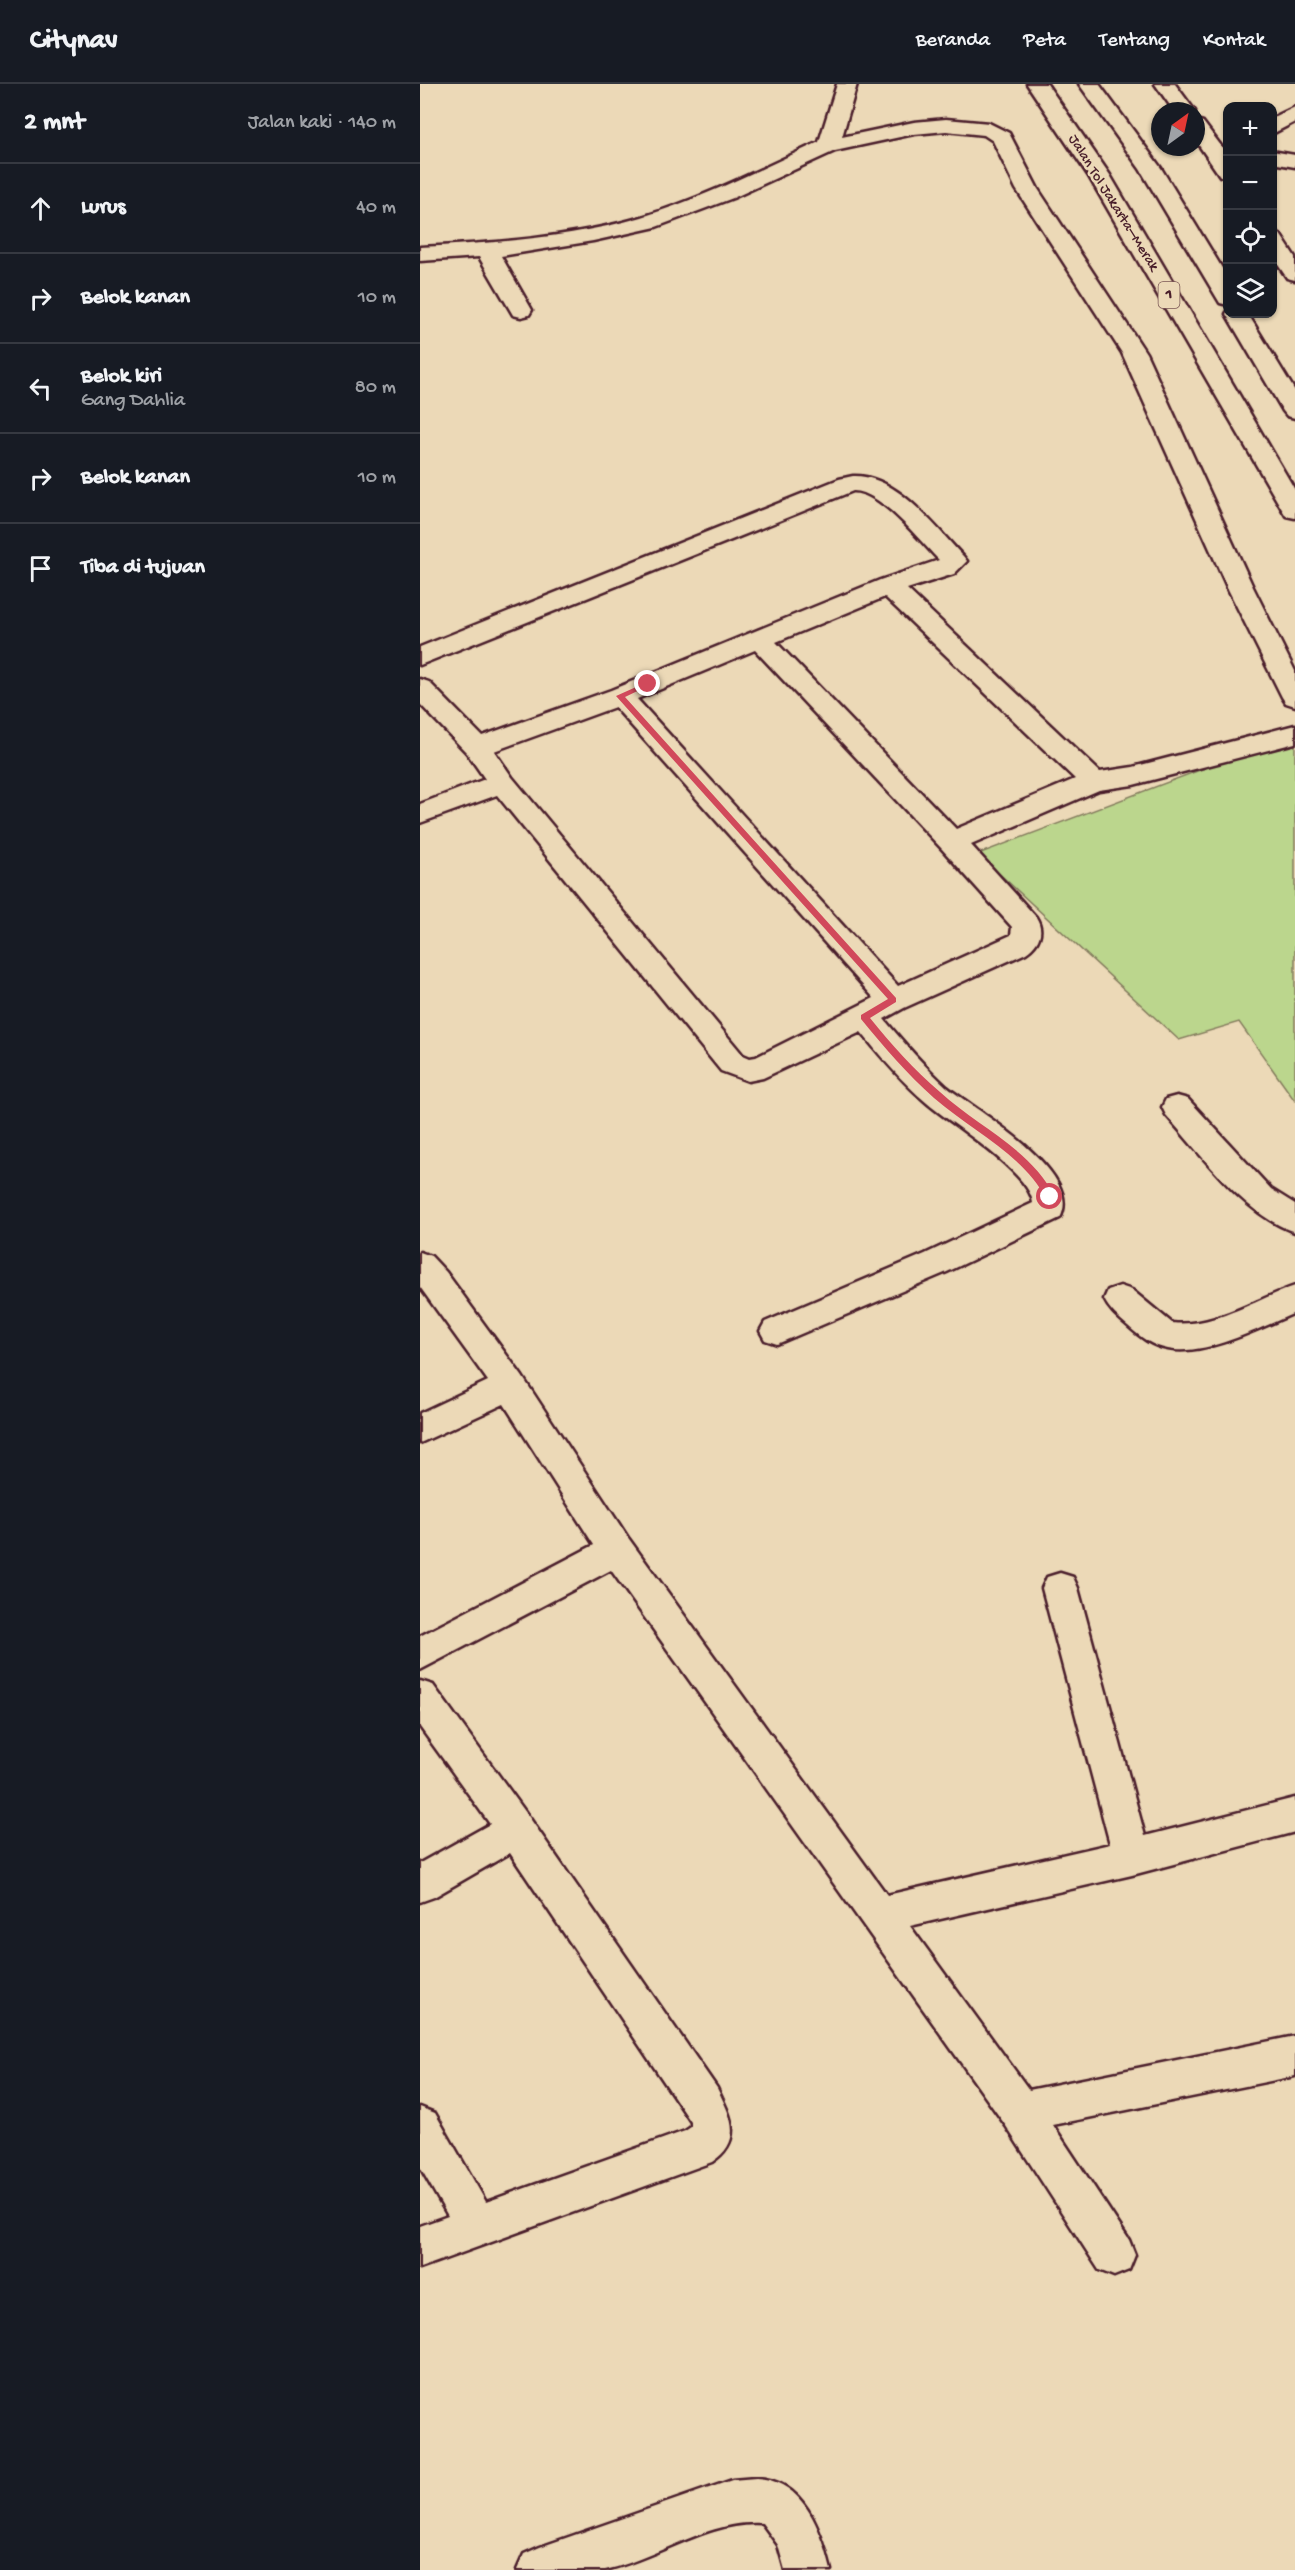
<!DOCTYPE html>
<html lang="id">
<meta charset="utf-8">
<style>
:root{--surface:#171b24;--page:#20242c;--text:#f1f3f6;--muted:#9ea1a6;--line:#363941}
body{margin:0;font-family:"Gochi Hand",sans-serif;background:var(--page);color:var(--text)}
.controls{position:absolute;right:18px;top:18px;display:grid;overflow:hidden;border-radius:12px;box-shadow:0 2px 4px #0004}
.controls button{width:54px;height:54px;display:grid;place-items:center;padding:0;border:0;border-bottom:2px solid var(--line);background:var(--surface);color:var(--text);font:30px sans-serif}
.compass{position:absolute;left:731px;top:18px;width:54px;height:54px;border-radius:50%;background:var(--surface);box-shadow:0 2px 4px #0004;rotate:33deg}
.stop{position:absolute;width:18px;height:18px;margin:-14px;border:4px solid #d1495b;border-radius:50%;background:#fff}
.stop.end{background:#d1495b;border-color:#fff;box-shadow:0 2px 6px #0008}
.list{margin:0;padding:0;list-style:none}
h2{display:flex;justify-content:space-between;align-items:center;height:78px;margin:0;padding:0 24px;font-size:26px}
h2 small{font-size:20px;font-weight:400;color:var(--muted)}
.list li{display:grid;grid-template-columns:39px 1fr auto;gap:18px;align-items:center;box-sizing:border-box;height:90px;padding:0 24px;border-top:2px solid var(--line)}
.list b{display:block;font-size:22px;white-space:nowrap}
.list p{margin:0;font-size:20px;white-space:nowrap;color:var(--muted)}
.list em{font-size:20px;font-style:normal;color:var(--muted)}
.icon{flex:none;width:33px;height:33px;fill:none;stroke:currentColor;stroke-width:2;stroke-linecap:round;stroke-linejoin:round}
.map{position:relative;flex:none;width:875px;height:2486px;overflow:hidden}
header{display:flex;align-items:center;gap:36px;box-sizing:border-box;height:84px;padding:0 30px;background:var(--surface);border-bottom:2px solid var(--line)}
header strong{font-size:28px}
nav{display:flex;gap:33px;margin-inline-start:auto;font-size:21px}
main{display:flex}
aside{flex:1;background:var(--surface)}
.map>svg:first-child{display:block}
.green{fill:#bbd68d;stroke:#827a5c;stroke-width:1.5}
.lines{fill:none;stroke-linecap:round;stroke-linejoin:round}
.minor-casing{stroke:#4a1f2b;stroke-width:5}
.motorway-casing{stroke:#4a1f2b;stroke-width:5}
.minor{fill:#ecd9b7;fill-rule:evenodd}
.motorway{fill:#ecd9b7;fill-rule:evenodd}
.route{fill:#d1495b}
.labels{text-anchor:middle;dominant-baseline:central;stroke-width:5;stroke-linejoin:round;paint-order:stroke}
.far-street-label{font-size:15px;fill:#4a1f2b;stroke:#ecd9b7}
.shield{fill:#ecd9b7;stroke:#7b5755;stroke-width:1.5}
.shield-label{font-size:16px;font-weight:bold;fill:#4a1f2b}
</style>
<header>
<strong>Citynav</strong>
<nav><a>Beranda</a><a>Peta</a><a>Tentang</a><a>Kontak</a></nav>
</header>
<main>
<aside>
<h2>2 mnt<small>Jalan kaki · 140 m</small></h2>
<ul class="list">
<li><svg class="icon" aria-label="ahead" viewBox="0 0 24 24"><path d="M12 20V5M6 11l6-6 6 6"/></svg><div><b>Lurus</b></div><em>40 m</em></li>
<li><svg class="icon" aria-label="right" viewBox="0 0 24 24"><path d="M7 20v-9h11M14 6l5 5-5 5"/></svg><div><b>Belok kanan</b></div><em>10 m</em></li>
<li><svg class="icon" aria-label="left" viewBox="0 0 24 24"><path d="M17 20v-9H6M10 6l-5 5 5 5"/></svg><div><b>Belok kiri</b><p>Gang Dahlia</p></div><em>80 m</em></li>
<li><svg class="icon" aria-label="right" viewBox="0 0 24 24"><path d="M7 20v-9h11M14 6l5 5-5 5"/></svg><div><b>Belok kanan</b></div><em>10 m</em></li>
<li><svg class="icon" aria-label="arrive" viewBox="0 0 24 24"><path d="M6 21V4h12l-3 4 3 4H6"/></svg><div><b>Tiba di tujuan</b></div></li>
</ul>
</aside>
<div class="map">
<svg width="875" height="2486" viewBox="0 0 875 2486">
<rect width="100%" height="100%" fill="#ecd9b7"/>
<filter id="ink" filterUnits="userSpaceOnUse"><feTurbulence type="fractalNoise" baseFrequency=".0167" numOctaves="2"/><feDisplacementMap in="SourceGraphic" scale="12" xChannelSelector="R" yChannelSelector="G"/><feConvolveMatrix kernelMatrix="1 2 1 2 8 2 1 2 1" color-interpolation-filters="sRGB"/></filter>
<g filter="url(#ink)">
<path class="green" d="M875,650V1017L819,938L759,956L558,770Z"/>
<g class="lines">
<g class="minor-casing">
<path id="minor" d="M417,0H437L422,53L494,38L526,35L569,39L589,49L618,105L726,269L833,503L875,587V622L866,619L862,613L807,503L702,269L596,105L573,57L564,51L526,47L494,50L415,67L313,114L236,143L173,157L81,172L112,226L109,231L101,233L93,231L59,173L0,177V163C74,159 150,154 222,133C283,114 341,85 399,58Z
M735,0H755L775,27H754Z
M875,23V38L852,50V34Z
M776,36L783,38L808,71V93L800,92L776,57Z
M852,67L875,71V83L852,79Z
M852,149L860,150L875,173V196L867,194L852,172Z
M433,392C476,390 515,443 543,472L547,477L534,490L487,505L680,688L713,683L875,641V659L713,701L679,706L551,761L616,833C625,847 619,860 606,869L484,924L464,935C484,959 504,982 527,1003C556,1027 665,1088 640,1134L527,1188L357,1260L345,1256L340,1247L345,1238L505,1170L613,1119C610,1088 531,1040 507,1019C482,998 461,973 441,948L343,994L328,997L301,987L77,711L0,739V720L65,695L47,669L0,620V595L9,598L62,652L191,606L460,496L519,476C500,457 460,406 433,407L0,581V563L419,395ZM465,513L655,695L536,745L356,558ZM335,566L522,765L592,843L591,851L478,902L217,615ZM195,623L454,914L336,973L330,974L323,971L92,693L74,667Z
M757,1012L768,1015L851,1105L875,1120V1148C825,1132 781,1070 746,1031L742,1023L746,1015Z
M0,1168L11,1172L26,1188L102,1292L209,1455L467,1811L690,1760L622,1504L627,1493L640,1489L653,1493L658,1504L725,1752L875,1714V1748L712,1791L490,1842L609,2006L875,1952V1992L633,2041L709,2156L715,2171L709,2186L694,2192L679,2186L586,2042L191,1486L0,1586V1552L174,1461L84,1320L0,1359V1329L68,1297L0,1203Z
M700,1202L712,1206L752,1239C794,1244 836,1215 875,1202V1229C842,1243 784,1273 748,1265C732,1262 720,1253 708,1242C699,1234 689,1226 684,1215L688,1206Z
M0,1597L13,1601L109,1733L297,2004C311,2033 324,2056 292,2078L0,2184V2142L28,2132L0,2083V2023L15,2029L66,2118L265,2047L271,2043V2038L90,1769L14,1813L0,1818V1779L70,1740L0,1643Z
M336,2394C384,2396 401,2446 411,2486H365L358,2461L342,2439C289,2435 236,2475 185,2486C163,2486 121,2486 97,2486L104,2470L120,2463L312,2396Z"/>
</g>
<g class="motorway-casing">
<path id="motorway" d="M607,0H627L690,91L875,406V434L866,432L863,427L668,91Z
M659,0H679L741,84L808,194V221L800,219L797,214L720,85Z
M808,227V230H828L875,307V334L867,332L863,327L806,230Z"/>
</g>
<use href="#minor" class="minor"/>
<use href="#motorway" class="motorway"/>
</g>
</g>
<path class="route" d="M225,599L232,600L205,613L476,914V918L450,934C471,960 494,986 520,1008C558,1043 611,1065 635,1113L633,1116H627C603,1070 552,1047 514,1014C487,990 464,963 441,935V931L468,915L196,612Z"/>
<g class="labels">
<g class="far-street-label">
<text transform="translate(693 119) rotate(58)">Jalan Tol Jakarta–Merak</text>
</g>
<rect class="shield" x="738.5" y="198" width="21" height="26" rx="4.5"/>
<g class="shield-label">
<text x="749" y="211">1</text>
</g>
</g>
</svg>
<div class="controls">
<button>+</button>
<button>−</button>
<button><svg class="icon" aria-label="locate" viewBox="0 0 24 24"><circle cx="12" cy="12" r="6"/><path d="M12 2v4M12 18v4M2 12h4M18 12h4"/></svg></button>
<button><svg class="icon" aria-label="layers" viewBox="0 0 24 24"><path d="M12 4l9 5-9 5-9-5zM3 14l9 5 9-5"/></svg></button>
</div>
<svg class="compass" viewBox="-18 -18 36 36"><path d="M0-13l5 13h-10z" fill="#e53935"/><path d="M0 13l5-13h-10z" fill="#9ea1a6"/></svg>
<div class="stop" style="left:630px;top:1113px"></div>
<div class="stop end" style="left:228px;top:600px"></div>
</div>
</main>
